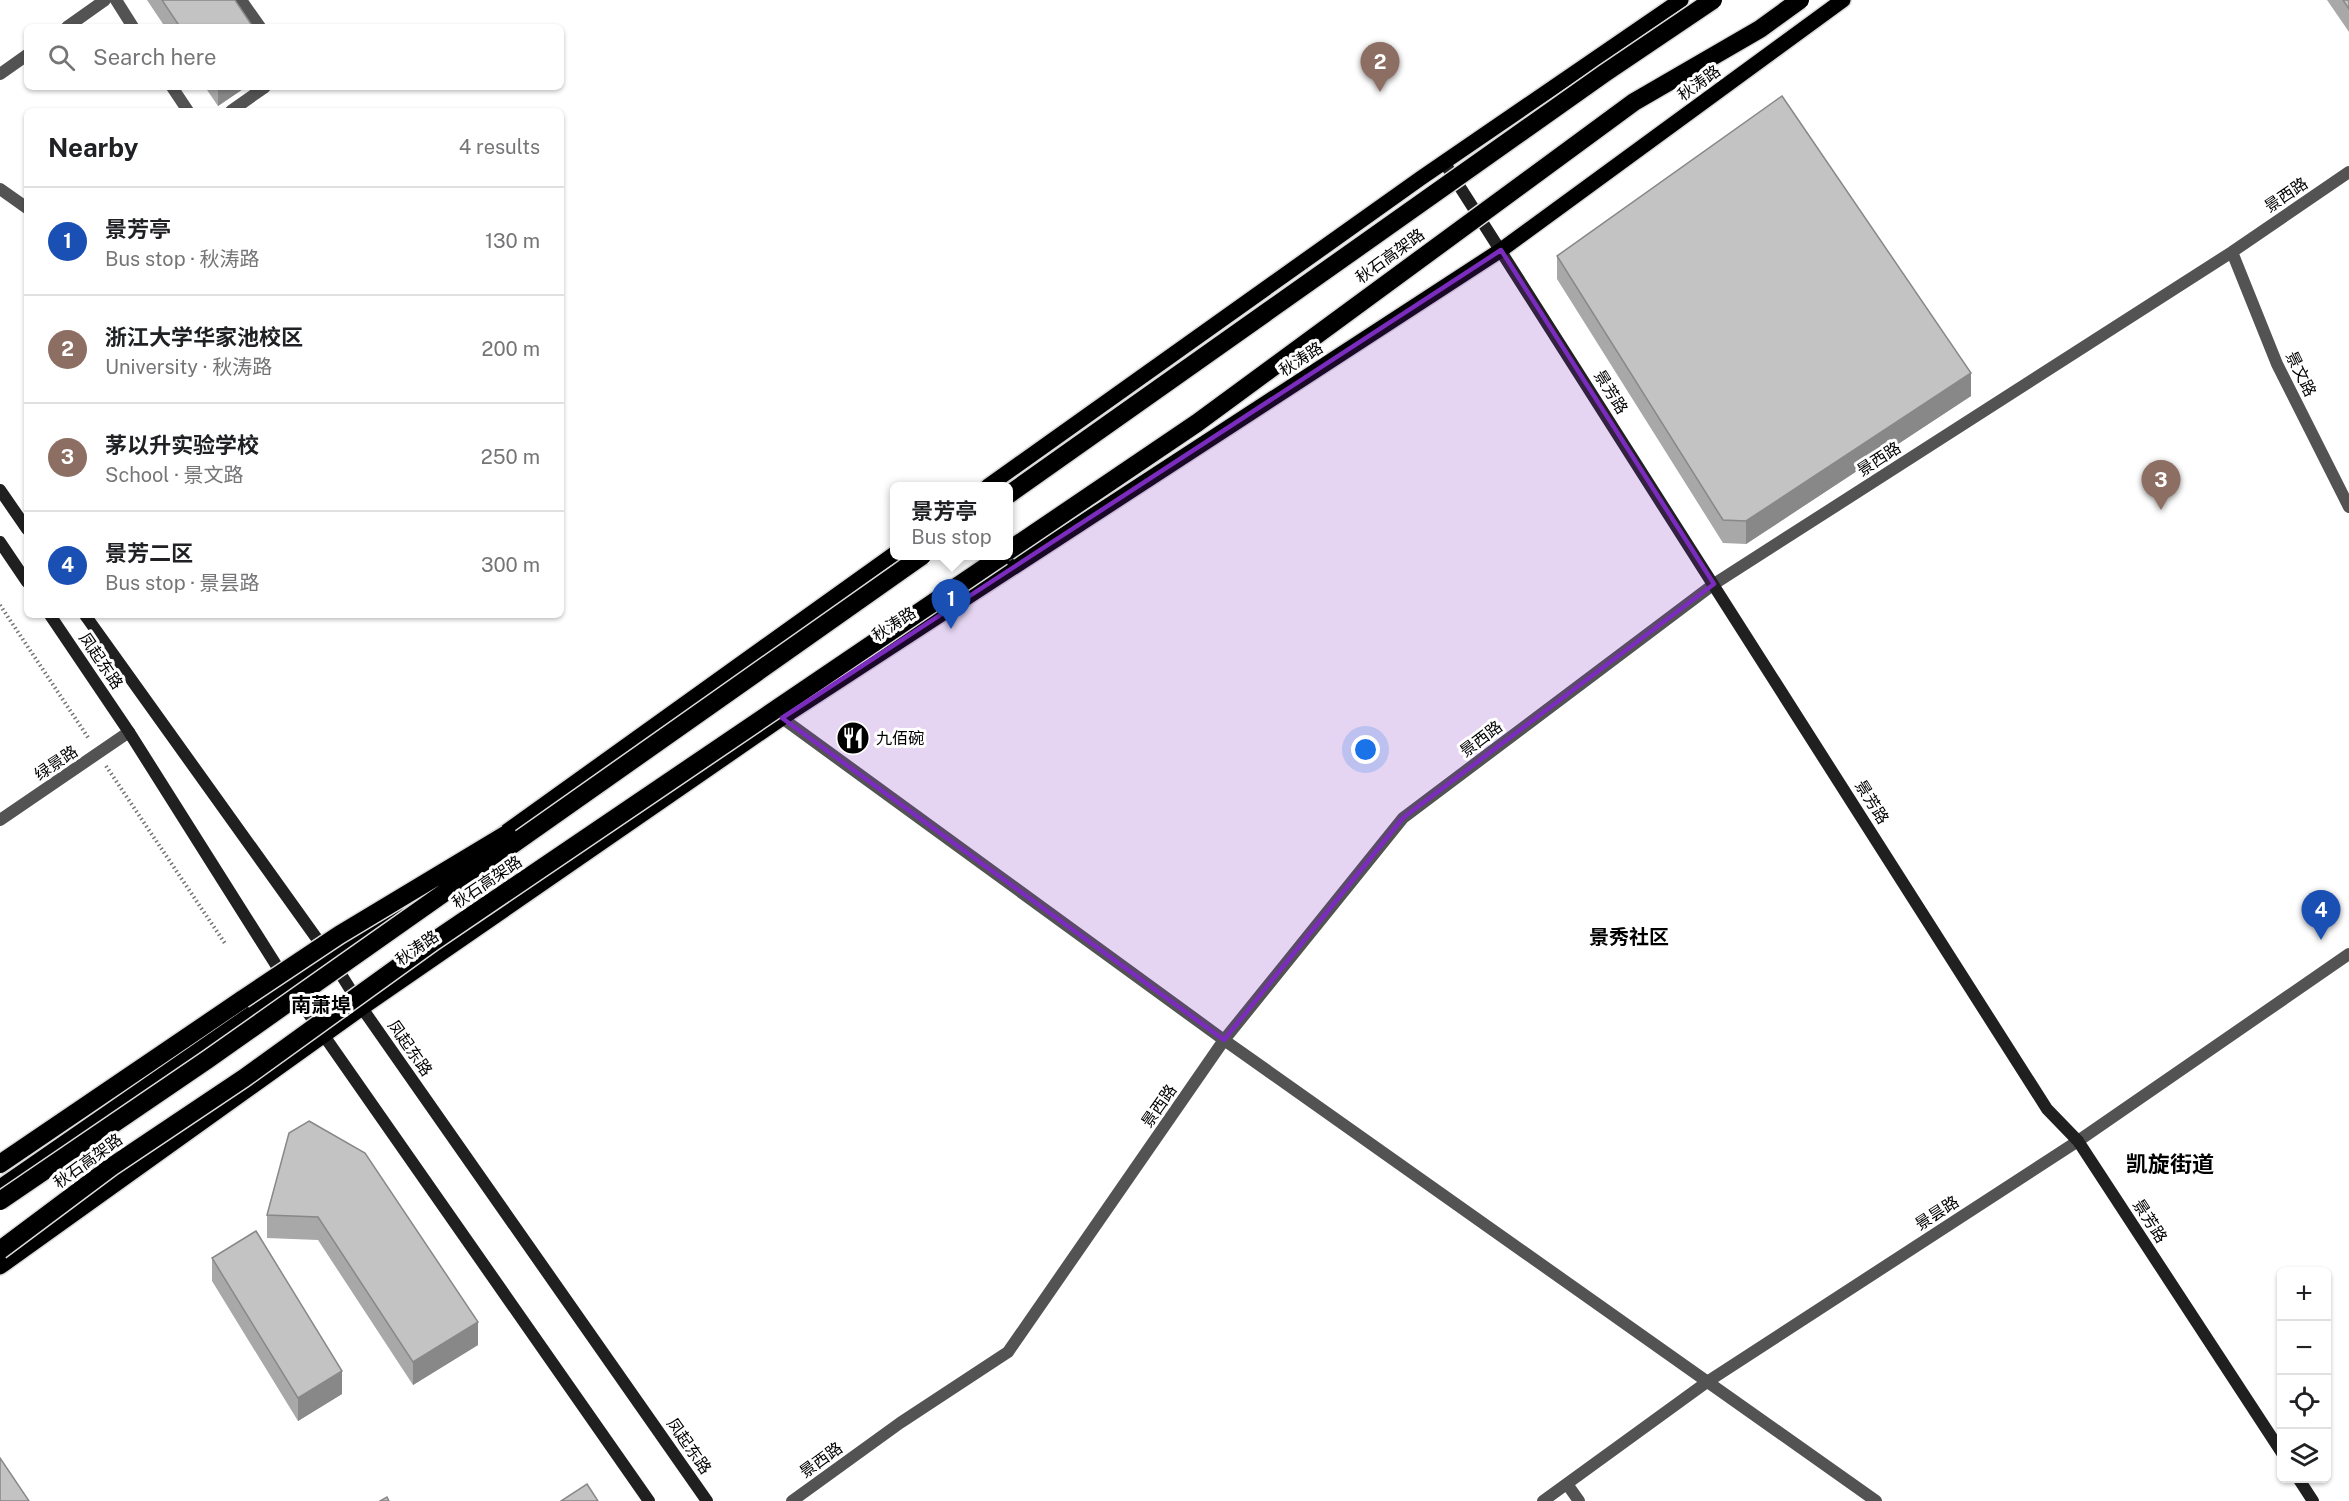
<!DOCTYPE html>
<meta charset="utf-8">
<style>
:root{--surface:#fff;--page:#f2f2f2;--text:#202124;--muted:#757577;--line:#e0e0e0;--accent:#7c3aed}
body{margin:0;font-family:"Public Sans","Noto Sans SC",sans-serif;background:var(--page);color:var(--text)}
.controls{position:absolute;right:18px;bottom:18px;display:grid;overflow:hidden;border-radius:9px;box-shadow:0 2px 4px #0004}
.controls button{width:54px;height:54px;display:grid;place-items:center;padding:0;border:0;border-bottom:2px solid var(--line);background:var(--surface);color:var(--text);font:30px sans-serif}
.you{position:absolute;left:1366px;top:750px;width:21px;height:21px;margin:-15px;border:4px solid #fff;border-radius:50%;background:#1a73e8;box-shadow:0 0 0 9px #1a73e833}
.badge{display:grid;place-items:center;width:39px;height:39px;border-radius:50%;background:var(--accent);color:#fff;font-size:20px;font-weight:700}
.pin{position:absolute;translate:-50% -50px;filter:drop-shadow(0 2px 3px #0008)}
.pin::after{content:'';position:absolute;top:32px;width:21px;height:18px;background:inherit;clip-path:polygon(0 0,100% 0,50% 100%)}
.popup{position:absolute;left:890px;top:482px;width:123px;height:78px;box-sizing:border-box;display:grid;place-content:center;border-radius:9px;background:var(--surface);filter:drop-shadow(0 2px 4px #0005);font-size:20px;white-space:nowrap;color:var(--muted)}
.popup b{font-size:22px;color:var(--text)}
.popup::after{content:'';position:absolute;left:50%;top:100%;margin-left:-12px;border:12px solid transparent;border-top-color:var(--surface)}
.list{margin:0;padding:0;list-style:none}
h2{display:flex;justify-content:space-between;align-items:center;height:78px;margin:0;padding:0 24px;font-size:26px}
h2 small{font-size:20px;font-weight:400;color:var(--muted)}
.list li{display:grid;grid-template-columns:39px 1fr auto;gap:18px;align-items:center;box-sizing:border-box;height:108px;padding:0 24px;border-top:2px solid var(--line)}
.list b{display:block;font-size:22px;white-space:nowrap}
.list p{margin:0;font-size:20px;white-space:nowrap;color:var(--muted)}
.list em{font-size:20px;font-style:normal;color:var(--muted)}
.icon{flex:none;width:33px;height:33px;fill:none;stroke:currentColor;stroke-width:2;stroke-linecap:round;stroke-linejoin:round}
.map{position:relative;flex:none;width:2349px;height:1501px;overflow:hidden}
.search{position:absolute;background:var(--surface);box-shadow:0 2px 4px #0004;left:24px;top:24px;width:540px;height:66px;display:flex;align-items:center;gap:15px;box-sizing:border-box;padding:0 21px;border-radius:9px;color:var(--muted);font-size:22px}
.panel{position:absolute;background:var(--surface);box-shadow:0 2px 4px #0004;left:24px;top:108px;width:540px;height:510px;border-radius:9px}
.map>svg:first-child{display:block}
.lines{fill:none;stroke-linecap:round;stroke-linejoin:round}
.primary-casing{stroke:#dbdbdb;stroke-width:18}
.highway-casing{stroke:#dbdbdb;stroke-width:21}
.path{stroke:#757575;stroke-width:4;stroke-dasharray:1.5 3;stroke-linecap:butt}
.street{stroke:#535353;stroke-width:12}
.secondary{stroke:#202020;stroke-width:12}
.primary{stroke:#000;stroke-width:15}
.highway{stroke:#000;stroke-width:18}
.highway-bridge-casing{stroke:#dbdbdb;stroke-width:21;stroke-linecap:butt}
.highway-bridge{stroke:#000;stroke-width:18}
.wall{fill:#a8a8a8}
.shaded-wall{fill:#888}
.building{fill:#c3c3c3;stroke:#888;stroke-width:1.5}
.marked{fill:#7b2cbf;fill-opacity:0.2;stroke:#7b2cbf;stroke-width:4.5;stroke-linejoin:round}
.labels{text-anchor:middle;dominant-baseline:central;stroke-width:6;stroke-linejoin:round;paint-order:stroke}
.street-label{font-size:16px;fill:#000;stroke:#fff}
.poi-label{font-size:16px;fill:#000;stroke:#fff;text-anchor:start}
.quarter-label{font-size:20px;font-weight:bold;fill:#000;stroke:#fff}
.district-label{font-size:22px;font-weight:bold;fill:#000;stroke:#fff}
</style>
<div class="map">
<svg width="2349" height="1501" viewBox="0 0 2349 1501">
<rect width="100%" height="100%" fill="#fff"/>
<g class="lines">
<g class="primary-casing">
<path id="primary" d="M988,486L1421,178L1681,0
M496,839L894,554
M0,1187L290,987L401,907
M0,1267L362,1008L782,718L1501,250L1843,0"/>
</g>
<g class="highway-casing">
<path id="highway" d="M0,1164L243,999"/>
</g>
<path class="path" d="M0,605L89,739
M106,766L226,945"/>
<path class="street" d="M116,0L133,27
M241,0L260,27
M67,27L105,0
M0,74L27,55
M172,87L188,111
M231,111L265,87
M0,189L27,208
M2232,252L2277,364L2349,507
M782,718L1224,1040L1876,1501
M0,820L129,732
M1567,1484L1579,1501
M792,1501L900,1423L1008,1352L1224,1040L1403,818L1714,584L2232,252L2349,172
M1543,1501L1707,1382L2078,1141L2349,954"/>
<path class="secondary" d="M1444,162L2047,1109L2078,1141L2282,1453
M0,490L27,529
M0,542L27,582
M50,615L129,732L290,987L649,1501
M85,615L330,957L362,1008L707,1501
M2298,1478L2313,1501"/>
<use href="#primary" class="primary"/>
<use href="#highway" class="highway"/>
<g class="highway-bridge-casing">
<path id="highway-bridge" d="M1008,495L1605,73L1713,0
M1008,551L1197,423L1634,102L1760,29L1800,0
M243,999L339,935L507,834
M0,1201L207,1060L922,556
M0,1250L111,1167L244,1078L434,941L1002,556"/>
</g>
<use href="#highway-bridge" class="highway-bridge"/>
</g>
<path class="wall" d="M147,0H235L253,27H165Z
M2327,0H2349V32Z
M205,87H246L218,106Z
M1557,256L1971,396L1746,544L1723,543L1557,279Z
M289,1133L478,1345L413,1385L318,1240L267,1238V1215Z
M212,1258L342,1394L298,1421L212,1281Z"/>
<path class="shaded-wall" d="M218,87H246L218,106Z
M1971,373V396L1746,544V521Z
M478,1322V1345L413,1385V1362Z
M342,1371V1394L298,1421V1398Z"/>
<path class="building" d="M162,0H235L253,27H180Z
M2343,0H2349V9Z
M1782,96L1971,373L1746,521L1723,520L1557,256Z
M309,1121L365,1153L478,1322L413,1362L318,1217L267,1215L289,1133Z
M256,1231L342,1371L298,1398L212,1258Z
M0,1458L29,1501H0Z
M587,1484L598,1501H561Z
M387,1497L389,1501H380Z"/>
<path class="marked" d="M1501,250L1714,584L1403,818L1224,1040L782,718Z"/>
<defs>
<g id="restaurant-disc" transform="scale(1.725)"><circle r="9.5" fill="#000" stroke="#fff"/><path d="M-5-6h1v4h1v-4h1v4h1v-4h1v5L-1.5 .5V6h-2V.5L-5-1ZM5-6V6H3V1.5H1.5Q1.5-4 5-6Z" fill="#fff"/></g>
</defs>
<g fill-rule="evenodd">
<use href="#restaurant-disc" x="853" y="738"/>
</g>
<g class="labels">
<g class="street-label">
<text transform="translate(1699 83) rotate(-36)">秋涛路</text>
<text transform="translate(2286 195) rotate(-34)">景西路</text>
<text transform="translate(1390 256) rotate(-36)">秋石高架路</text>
<text transform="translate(1301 359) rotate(-33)">秋涛路</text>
<text transform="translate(2301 374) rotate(64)">景文路</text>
<text transform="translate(1611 392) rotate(58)">景芳路</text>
<text transform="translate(1879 459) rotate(-33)">景西路</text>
<text transform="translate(894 624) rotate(-33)">秋涛路</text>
<text transform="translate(101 661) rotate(56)">凤起东路</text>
<text transform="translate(1481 739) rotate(-37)">景西路</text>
<text transform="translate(56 763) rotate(-34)">绿景路</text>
<text transform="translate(1872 802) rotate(58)">景芳路</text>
<text transform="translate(487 882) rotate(-34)">秋石高架路</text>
<text transform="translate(417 948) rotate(-35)">秋涛路</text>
<text transform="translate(410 1048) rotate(55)">凤起东路</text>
<text transform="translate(1159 1106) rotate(-55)">景西路</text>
<text transform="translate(88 1161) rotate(-36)">秋石高架路</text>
<text transform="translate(1937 1213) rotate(-33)">景昙路</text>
<text transform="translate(2150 1221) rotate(57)">景芳路</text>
<text transform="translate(689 1446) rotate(55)">凤起东路</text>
<text transform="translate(821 1460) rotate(-36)">景西路</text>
</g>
<g class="poi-label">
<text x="876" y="738">九佰碗</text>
</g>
<g class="quarter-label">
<text x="1629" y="937">景秀社区</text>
<text x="321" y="1005">南萧埠</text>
</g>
<g class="district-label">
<text x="2170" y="1164">凯旋街道</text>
</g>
</g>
</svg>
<div class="controls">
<button>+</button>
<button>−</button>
<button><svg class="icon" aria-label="locate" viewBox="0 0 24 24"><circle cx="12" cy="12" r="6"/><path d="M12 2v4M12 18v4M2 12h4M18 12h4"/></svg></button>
<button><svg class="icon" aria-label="layers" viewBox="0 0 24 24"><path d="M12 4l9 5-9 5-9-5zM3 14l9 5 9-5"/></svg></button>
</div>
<div class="you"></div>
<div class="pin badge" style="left:951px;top:629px;background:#1a4fb4">1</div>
<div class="popup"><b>景芳亭</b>Bus stop</div>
<div class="pin badge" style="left:1380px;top:92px;background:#8d6e63">2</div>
<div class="pin badge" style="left:2161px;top:510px;background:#8d6e63">3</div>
<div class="pin badge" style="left:2321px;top:940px;background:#1a4fb4">4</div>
<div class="search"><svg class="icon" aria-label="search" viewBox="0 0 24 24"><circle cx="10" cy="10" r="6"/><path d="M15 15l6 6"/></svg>Search here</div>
<section class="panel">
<h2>Nearby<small>4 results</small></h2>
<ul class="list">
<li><span class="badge" style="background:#1a4fb4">1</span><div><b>景芳亭</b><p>Bus stop · 秋涛路</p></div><em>130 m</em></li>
<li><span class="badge" style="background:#8d6e63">2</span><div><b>浙江大学华家池校区</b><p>University · 秋涛路</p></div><em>200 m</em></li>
<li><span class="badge" style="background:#8d6e63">3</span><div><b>茅以升实验学校</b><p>School · 景文路</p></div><em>250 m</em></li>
<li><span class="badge" style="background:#1a4fb4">4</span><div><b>景芳二区</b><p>Bus stop · 景昙路</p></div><em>300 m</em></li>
</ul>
</section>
</div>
